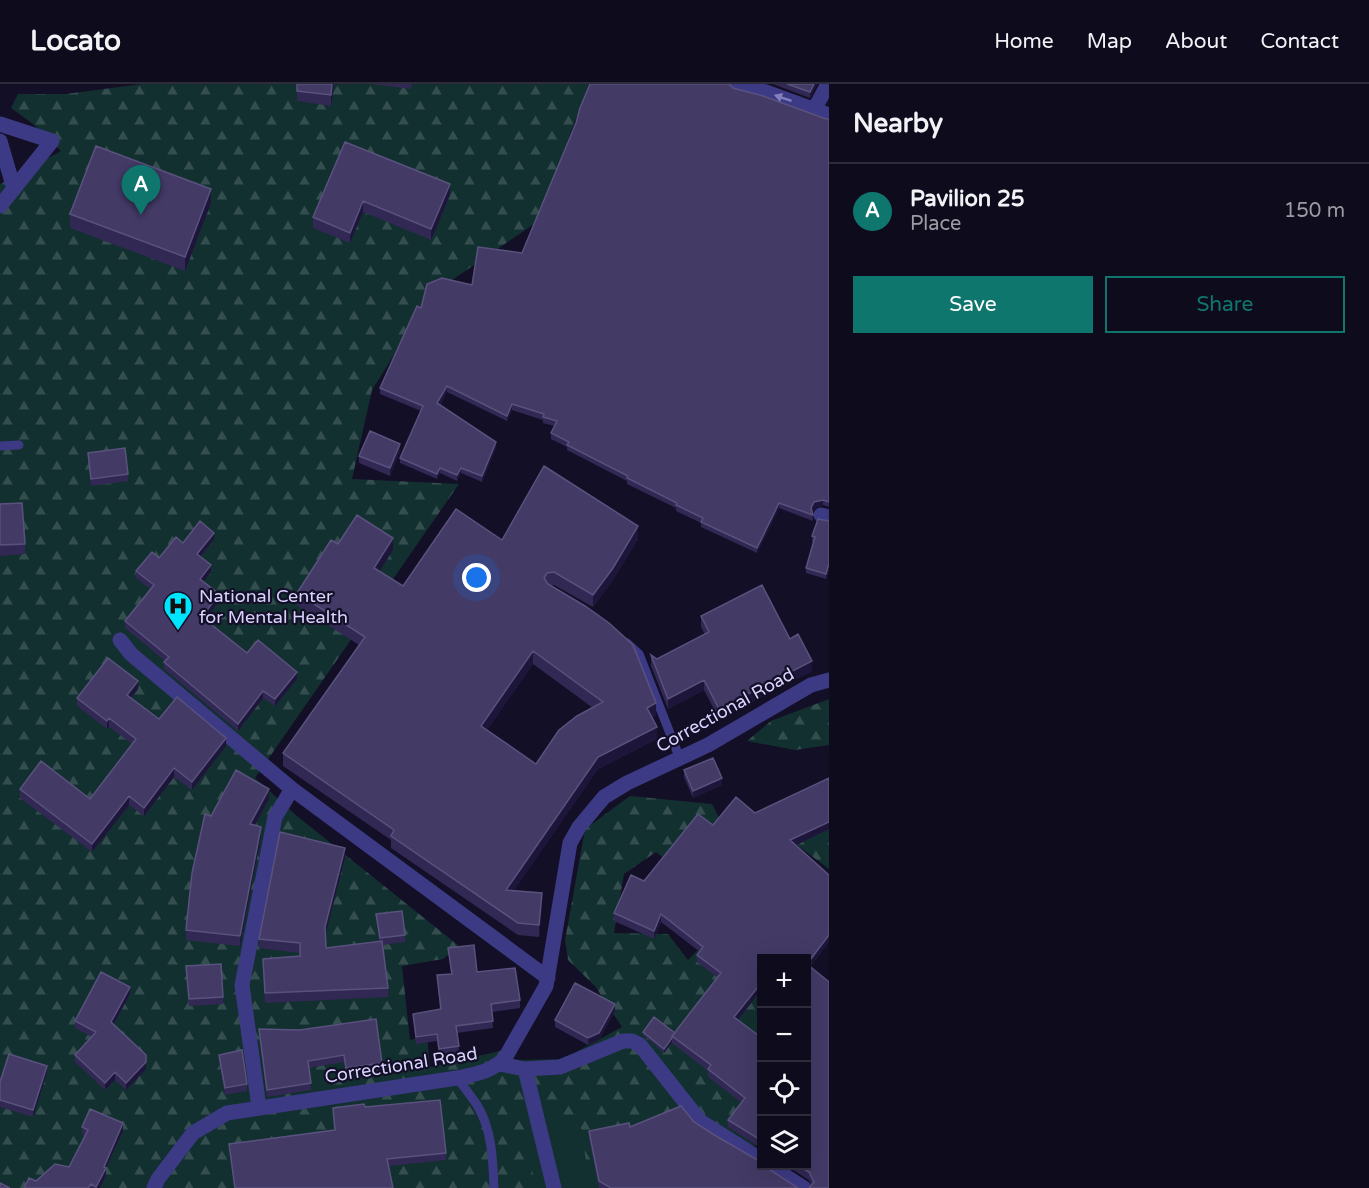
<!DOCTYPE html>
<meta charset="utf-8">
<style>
:root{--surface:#0e0b1c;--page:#1c1929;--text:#f1f3f6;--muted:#9b9ba3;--line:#2e2b3b;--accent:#0f766e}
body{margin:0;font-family:"Varela Round",sans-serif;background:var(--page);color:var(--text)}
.controls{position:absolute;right:18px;bottom:18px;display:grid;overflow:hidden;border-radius:0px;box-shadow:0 6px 24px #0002}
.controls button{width:54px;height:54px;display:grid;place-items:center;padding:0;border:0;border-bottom:2px solid var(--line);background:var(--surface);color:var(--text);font:30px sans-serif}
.you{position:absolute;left:477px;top:494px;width:21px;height:21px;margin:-15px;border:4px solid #fff;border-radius:50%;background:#1a73e8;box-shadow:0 0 0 9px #1a73e833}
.badge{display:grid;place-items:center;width:39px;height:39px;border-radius:50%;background:var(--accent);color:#fff;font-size:20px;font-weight:700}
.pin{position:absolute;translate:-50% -50px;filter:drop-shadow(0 2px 3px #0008)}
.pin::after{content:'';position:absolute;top:32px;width:21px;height:18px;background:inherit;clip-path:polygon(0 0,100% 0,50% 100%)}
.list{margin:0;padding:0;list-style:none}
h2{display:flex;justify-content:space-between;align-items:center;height:78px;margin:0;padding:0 24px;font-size:26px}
h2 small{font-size:20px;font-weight:400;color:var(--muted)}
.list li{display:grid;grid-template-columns:39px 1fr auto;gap:18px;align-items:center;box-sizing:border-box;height:96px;padding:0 24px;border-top:2px solid var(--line)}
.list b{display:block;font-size:22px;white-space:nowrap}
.list p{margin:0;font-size:20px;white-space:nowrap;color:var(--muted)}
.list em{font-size:20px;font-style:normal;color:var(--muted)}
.actions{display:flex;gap:12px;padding:18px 24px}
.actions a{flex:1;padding:14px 0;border:2px solid var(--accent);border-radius:0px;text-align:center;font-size:21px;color:var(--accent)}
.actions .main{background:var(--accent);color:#fff}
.icon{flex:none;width:33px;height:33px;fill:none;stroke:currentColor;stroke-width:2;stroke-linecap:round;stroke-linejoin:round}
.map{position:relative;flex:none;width:829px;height:1104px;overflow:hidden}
header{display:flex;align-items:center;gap:36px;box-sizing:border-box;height:84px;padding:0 30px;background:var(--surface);border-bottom:2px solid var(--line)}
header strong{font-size:28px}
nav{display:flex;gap:33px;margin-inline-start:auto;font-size:21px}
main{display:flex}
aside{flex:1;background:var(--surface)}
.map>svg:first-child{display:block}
.forest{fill:url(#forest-firs)}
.park{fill:#12302f}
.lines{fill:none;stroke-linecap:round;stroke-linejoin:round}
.lane{stroke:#3d3a85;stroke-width:9}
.street{stroke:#3d3a85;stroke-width:15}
.wall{fill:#312854;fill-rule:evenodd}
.shaded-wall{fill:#1d163a}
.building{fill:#433a66;stroke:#5a527e;stroke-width:1.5;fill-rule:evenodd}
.oneway{fill:#837fbc}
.labels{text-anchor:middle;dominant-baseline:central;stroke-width:4.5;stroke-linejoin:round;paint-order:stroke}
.poi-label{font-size:18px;fill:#d9d4ff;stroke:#130f26;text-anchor:start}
.street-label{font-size:18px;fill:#d9d4ff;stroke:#130f26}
</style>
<header>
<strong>Locato</strong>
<nav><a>Home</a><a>Map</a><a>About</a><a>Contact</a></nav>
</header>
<main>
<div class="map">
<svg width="829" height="1104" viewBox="0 0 829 1104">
<defs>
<pattern id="forest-firs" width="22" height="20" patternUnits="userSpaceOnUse" patternTransform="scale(1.5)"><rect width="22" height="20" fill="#12302f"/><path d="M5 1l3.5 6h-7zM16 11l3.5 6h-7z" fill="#344d4e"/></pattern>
</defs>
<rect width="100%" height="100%" fill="#130f26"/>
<path class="forest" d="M142,0H589L537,138L433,209L372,306L352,395L459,400L255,694L297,732L459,862L443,875L402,882L410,956L427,952L430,983L500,967L516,976L563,975L622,943L595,902L568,876L565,856L585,745L630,712L712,720L728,752L686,791L656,768L624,790L614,849L668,850L688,876L717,846L730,903L761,905V1058L759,1063L686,1041L643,1104H0V100L61,67L33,40L11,24L18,10H66Z
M829,615V661L795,666L747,657L771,637Z
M829,743V785L797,761Z"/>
<path class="park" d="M579,1031L590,1104H535L525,1040Z"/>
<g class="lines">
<path class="lane" d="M0,362L19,361
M627,559L639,570L680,675
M457,994C464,1003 471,1012 477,1021C492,1045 493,1076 494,1104"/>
<path class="street" d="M735,0L766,8L829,31
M815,24L828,0
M0,40L52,57L0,122
M0,57L14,105
M821,431L829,433
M120,556L131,570L292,705L548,894
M500,980L525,985L554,1104
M525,985L560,983L623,957H632L640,961L700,1037L762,1076
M259,1023L242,901L275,733L292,705
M770,1082L804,1104
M154,1104L158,1095L193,1049L227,1029L457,994C476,990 491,988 505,974L546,902L570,759L579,743L604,713L627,699L708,661L811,601L829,596"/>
</g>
<path class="wall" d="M334,0L331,22L297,17V7Z
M372,0H412L411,5Z
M773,0H817L810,14Z
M733,4L826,35H829V423L823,421L814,424L812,428L813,437L779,424L757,469L701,443V439L676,427V424L627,400V397L567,366V363L551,355V349L555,342L543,339V336L512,326L507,337L447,308L440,321L496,363L482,398L461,389L457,397L440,389L437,395L400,379V374L421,327L380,310V304L421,224L472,201L522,169Z
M345,58L450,111L431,156L363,128L350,159L313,144V133Z
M211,119L185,187L70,144V130Z
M400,367L390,392L359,379V372Z
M88,369L128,390V397L91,402Z
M0,420L25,460V470L0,472Z
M829,437V485L826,495L806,489V484L814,458H812V452Z
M214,455L201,473L211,488L203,498L219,517L205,535L247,569L297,595L275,622L263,614L238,647L164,585V578L165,577L125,544V537L150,505L136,494V487L183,459Z
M638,455L613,496L593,523L554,501H549L656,631L652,634L657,655L598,685L514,806L542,821L539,853L518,851L391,764V756L283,682V669L359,561L297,521V509L338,460L393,466L379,487L403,502L502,456ZM533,580L593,624L536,680L487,646Z
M701,532L790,555L812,587L719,635L704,606L668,625L651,582V571L657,575L705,551L701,543Z
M138,605L131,614L159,635L226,662L192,706L174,693L144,732L129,721L92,768L20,714V705L90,715L132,660L109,643L107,645L77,622V614Z
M684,686L722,701L693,714L684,693Z
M829,694V745L795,761L829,791V858L810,883L829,1104L811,1100L809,1096L787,1082H807V874H762V905L738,936L762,954V1065L728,1043V1036L742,1019L708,993V987L672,959V958L664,969L643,951V948L675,949L718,894L697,878V871L700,868L661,838L654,855L614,837V829L644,797L713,741L755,729Z
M269,715L255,741L261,753L240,862L186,856V846L211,732Z
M345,774L325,851L326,864L379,857L376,830L405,851V858L383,861L388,904V913L265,919L263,884L300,872V869L259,864V855Z
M448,864L477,888L520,916V924L492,928L493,944L457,949L459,969L439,972L437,957L416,960L413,930L440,926L437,891L451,890Z
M186,882L223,913V920L189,922Z
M130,910L114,940L146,985L126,1006L115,996L105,1006L75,978V971L92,953L75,944V937Z
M615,927L599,956L588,961L555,943V936Z
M259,945L382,979V986L346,991L344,978L309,984L311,1006L267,1013L259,953Z
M219,971L247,1000V1007L225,1011L219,978Z
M47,989L33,1033L0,1023V998Z
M365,1023L446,1069V1076L389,1082L393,1104H234L229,1060L334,1046L333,1024Z
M694,1038L716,1052L798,1104H599L589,1054V1047Z
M82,1043L123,1047L106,1084V1091L100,1104H24L36,1097L69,1083L85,1052L82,1050Z"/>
<path class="shaded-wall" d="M332,0H334L331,22V11Z
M814,0H817L810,14V8Z
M450,100V111L431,156V145Z
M211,105V119L185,187V173Z
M363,117V128L350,159V149Z
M447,302V308L437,325V319Z
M512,320V326L507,337V332Z
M496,358V363L482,398V392Z
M400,360V367L390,392V384Z
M440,384V389L437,395V390Z
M461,384V389L457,397V391Z
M823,416V421L814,424L811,429V424L814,418Z
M779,419V424L757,469V464Z
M638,442V455L613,496L593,523V511Z
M214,449V455L197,477V470Z
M393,454V466L374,496V484Z
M829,479V485L826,495V490Z
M211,481V488L200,502V495Z
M219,510V517L202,540V533Z
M533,567V580L481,655V642Z
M812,577V587L719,635V625Z
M297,588V595L275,622V615Z
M704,596V606L668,625V615Z
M138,597V605L127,619V611Z
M263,607V614L238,647V640Z
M656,619V631L647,636V624Z
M109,634V643L107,645V637Z
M657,643V655L598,685L506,818V806L598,673Z
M226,654V662L192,706V698Z
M174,684V693L144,732V724Z
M722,694V701L693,714V707Z
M269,705V715L250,750V740Z
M129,712V721L92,768V760Z
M829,738V745L790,764V756Z
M261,743V753L240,862V852Z
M345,764V774L325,852V843Z
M542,809V821L539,853V841Z
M661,830V838L654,855V847Z
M829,851V858L807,887V880Z
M762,898V905L734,941V933Z
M130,903V910L111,945V938Z
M615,920V927L599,956L588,961V954Z
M672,954V958L664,969V965Z
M146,978V985L126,1006V999Z
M47,982V989L33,1033V1026Z
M115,988V996L105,1006V999Z
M123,1039V1047L106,1084V1091L100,1104H96L104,1083Z"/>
<path class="building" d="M297,0H332L331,11L297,7Z
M590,0H729L733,4L763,12L826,35H829V418L823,416L814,418L811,424L813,431L779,419L757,464L701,438L703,434L676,421L677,419L627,394L628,392L567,361L569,358L551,349L557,337L543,333L544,330L512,320L507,332L447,302L437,319L496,358L482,392L461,384L457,391L440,384L437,390L400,374L423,322L380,304L417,222L421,224L427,200L442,194L472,201L478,163L522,169L576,39L580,24Z
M787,0H814L810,8Z
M345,58L450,100L431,145L363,117L350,149L313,133Z
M96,62L211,105L185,173L70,130Z
M370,347L400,360L390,384L359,372Z
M125,364L128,390L91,395L88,369Z
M544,382L638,442L613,484L593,511L554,488L547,489L544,494L548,500L585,522L609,539L633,561L656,619L647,624L657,643L598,673L506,806L542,809L539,841L518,839L391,752L394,746L283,669L365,553L297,509L331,456L338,460L357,431L393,454L374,484L403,502L456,425L502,456ZM533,567L603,618L577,632L559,646L536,680L481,642Z
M22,419L25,460L0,461V420Z
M818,435L829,437V479L826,490L806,484L815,453L812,452Z
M200,437L214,449L197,470L211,481L200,495L219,510L202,533L247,569L258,556L297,588L275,615L263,607L238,640L164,578L169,573L125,537L154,501L136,487L152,468L159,474L176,453L183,459Z
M762,501L790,555L798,550L812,577L719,625L704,596L668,615L651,571L657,575L709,548L701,532Z
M108,574L138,597L127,611L159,635L177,613L226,654L192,698L174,684L144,724L129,712L92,760L20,705L41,677L90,715L136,655L109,634L107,637L77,614Z
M713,674L722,694L693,707L684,686Z
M236,686L269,705L250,740L261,743L240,852L186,846L192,789L205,730L211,732Z
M829,694V738L790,756L829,791V851L807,880V874H762V898L734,933L762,954V1057L728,1036L745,1014L708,985L711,981L672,952L721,889L697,871L703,863L661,830L654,847L614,829L631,791L644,797L698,730L713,741L736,713L755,729Z
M280,748L345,764L325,843L326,864L382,857L388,904L265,909L263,875L300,872V859L259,855Z
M402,827L405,851L380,854L376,830Z
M474,861L477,888L515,884L520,916L491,920L493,937L456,942L459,962L439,965L437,950L416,953L413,930L441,925L437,891L452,890L448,864Z
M221,880L223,913L189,915L186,882Z
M807,880L829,898V1104H809L814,1098L809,1088L799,1082H807Z
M101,888L130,903L111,938L146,971V978L126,999L115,988L105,999L75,971L96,948L75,937Z
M575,899L615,920L599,949L588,954L555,936Z
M654,933L675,949L672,952V954L664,965L643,948Z
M376,935L382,979L346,984L344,971L308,977L311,999L267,1006L259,945L300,946Z
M242,966L247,1000L225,1004L219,971Z
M9,970L47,982L33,1026L0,1016V998Z
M440,1016L446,1069L387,1075L393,1104H235L229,1060L335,1046L333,1024L364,1020L365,1023Z
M681,1022L694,1038L716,1052L761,1078L762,1082H764L798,1104H611L599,1097L589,1047L629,1039L630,1043Z
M90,1025L123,1039L104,1083L106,1084L96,1103L91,1100L88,1104H24L29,1094L36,1097L55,1080L69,1083L88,1046L82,1043Z
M0,1099L10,1104H0Z"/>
<defs><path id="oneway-solid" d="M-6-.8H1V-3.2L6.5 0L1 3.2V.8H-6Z" transform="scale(1.5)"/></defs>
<use class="oneway" href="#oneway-solid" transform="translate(783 14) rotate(-161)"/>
<defs>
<g id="hospital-pin" transform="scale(1.5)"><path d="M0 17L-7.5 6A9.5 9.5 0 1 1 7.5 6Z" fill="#00e5ff" stroke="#130f26"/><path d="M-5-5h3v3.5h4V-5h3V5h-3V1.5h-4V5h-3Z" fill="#111"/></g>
</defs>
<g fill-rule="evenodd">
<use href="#hospital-pin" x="178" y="522"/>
</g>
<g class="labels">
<g class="poi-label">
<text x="199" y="512">National Center<tspan x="199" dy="21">for Mental Health</tspan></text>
</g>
<g class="street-label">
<text transform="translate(725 626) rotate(-29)">Correctional Road</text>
<text transform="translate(401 981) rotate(-9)">Correctional Road</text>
</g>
</g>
</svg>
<div class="controls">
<button>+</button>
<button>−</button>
<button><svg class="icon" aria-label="locate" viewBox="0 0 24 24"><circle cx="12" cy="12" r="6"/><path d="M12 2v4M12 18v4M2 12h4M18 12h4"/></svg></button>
<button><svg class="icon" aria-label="layers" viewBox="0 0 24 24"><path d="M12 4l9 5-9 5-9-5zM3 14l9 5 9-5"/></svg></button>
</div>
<div class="you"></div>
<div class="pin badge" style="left:141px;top:131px">A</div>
</div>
<aside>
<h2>Nearby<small></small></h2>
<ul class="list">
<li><span class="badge">A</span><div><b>Pavilion 25</b><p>Place</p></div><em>150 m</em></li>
</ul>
<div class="actions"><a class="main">Save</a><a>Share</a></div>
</aside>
</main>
